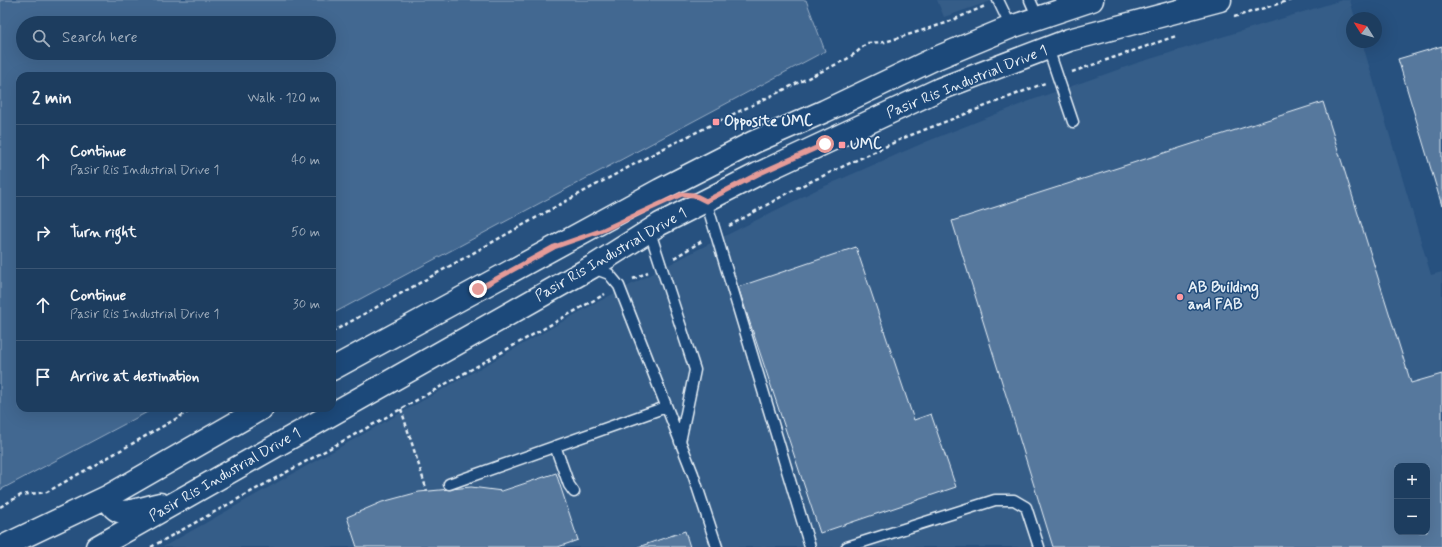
<!DOCTYPE html>
<meta charset="utf-8">
<style>
:root{--surface:#1d3d5f;--page:#254465;--text:#f1f3f6;--muted:#a0aebd;--line:#3b5674}
body{margin:0;font-family:Mynerve,sans-serif;background:var(--page);color:var(--text)}
.controls{position:absolute;right:12px;bottom:12px;display:grid;overflow:hidden;border-radius:8px;box-shadow:0 4px 16px #0002}
.controls button{width:36px;height:36px;display:grid;place-items:center;padding:0;border:0;border-bottom:1px solid var(--line);background:var(--surface);color:var(--text);font:20px sans-serif}
.compass{position:absolute;left:1346px;top:12px;width:36px;height:36px;border-radius:50%;background:var(--surface);box-shadow:0 4px 16px #0002;rotate:307deg}
.stop{position:absolute;width:12px;height:12px;margin:-9px;border:3px solid #e69b98;border-radius:50%;background:#fff}
.stop.end{background:#e69b98;border-color:#fff;box-shadow:0 1px 4px #0008}
.list{margin:0;padding:0;list-style:none}
h2{display:flex;justify-content:space-between;align-items:center;height:52px;margin:0;padding:0 16px;font-size:17px}
h2 small{font-size:13px;font-weight:400;color:var(--muted)}
.list li{display:grid;grid-template-columns:26px 1fr auto;gap:12px;align-items:center;box-sizing:border-box;height:72px;padding:0 16px;border-top:1px solid var(--line)}
.list b{display:block;font-size:15px;white-space:nowrap}
.list p{margin:0;font-size:13px;white-space:nowrap;color:var(--muted)}
.list em{font-size:13px;font-style:normal;color:var(--muted)}
.icon{flex:none;width:22px;height:22px;fill:none;stroke:currentColor;stroke-width:2;stroke-linecap:round;stroke-linejoin:round}
.map{position:relative;flex:none;width:1442px;height:547px;overflow:hidden}
.search{position:absolute;background:var(--surface);box-shadow:0 4px 16px #0002;left:16px;top:16px;width:320px;height:44px;display:flex;align-items:center;gap:10px;box-sizing:border-box;padding:0 14px;border-radius:22px;color:var(--muted);font-size:15px}
.panel{position:absolute;background:var(--surface);box-shadow:0 4px 16px #0002;left:16px;top:72px;width:320px;height:340px;border-radius:12px}
.map>svg:first-child{display:block}
.built{fill:#355d88;fill-rule:evenodd}
.green{fill:#436891;stroke:#96acc4;fill-rule:evenodd}
.building{fill:#57789d;stroke:#e8f1f8;fill-rule:evenodd}
.lines{fill:none;stroke-linecap:round;stroke-linejoin:round}
.lane-casing{stroke:#e8f1f8;stroke-width:13}
.secondary-casing{stroke:#e8f1f8;stroke-width:25}
.path{stroke:#e8f1f8;stroke-width:2.5;stroke-dasharray:4 3;stroke-linecap:butt}
.lane{stroke:#1f4a7a;stroke-width:10}
.secondary{stroke:#1f4a7a;stroke-width:22}
.route{stroke:#e69b98;stroke-width:5}
.poi-dot{fill:#ff9aa2;stroke:#1f4a7a;stroke-width:1.5}
.labels{text-anchor:middle;dominant-baseline:central;stroke-width:3;stroke-linejoin:round;paint-order:stroke}
.street-label{font-size:15px;fill:#e8f1f8;stroke:#1f4a7a}
.poi-label{font-size:15px;font-weight:bold;fill:#e8f1f8;stroke:#1f4a7a;text-anchor:start}
</style>
<div class="map">
<svg width="1442" height="547" viewBox="0 0 1442 547">
<rect width="100%" height="100%" fill="#27517f"/>
<filter id="ink" filterUnits="userSpaceOnUse"><feTurbulence type="fractalNoise" baseFrequency=".025" numOctaves="2"/><feDisplacementMap in="SourceGraphic" scale="8" xChannelSelector="R" yChannelSelector="G"/><feConvolveMatrix kernelMatrix="1 2 1 2 8 2 1 2 1" color-interpolation-filters="sRGB"/></filter>
<g filter="url(#ink)">
<path class="built" d="M937,0H994L944,17Z
M1342,0H1350L1355,18H1352V42H1362L1431,275L1442,272V547H163L592,305L697,250L816,190L928,141L1032,100L1137,63ZM1397,466H1427V532H1397Z"/>
<path class="green" d="M0,0H806L825,51L332,314V76H20V408H155L0,490ZM23,23H329V53H23Z"/>
<path class="building" d="M1442,46V206L1398,59Z
M1323,102L1411,383L1442,374V547H1053L952,221ZM1397,466H1427V532H1397Z
M856,247L914,420L931,414L956,487L820,533L738,287Z
M556,473L578,540L558,547H357L347,517L382,502L419,492L471,487L502,491Z
M685,531L690,547H638Z"/>
<g class="lines">
<g class="lane-casing">
<path id="lane" d="M998,0L1011,27
M1030,0L1038,18
M1048,48L1073,122
M706,201L810,547
M649,229L695,370L680,442
M593,268L609,274L619,286L693,474L717,547
M555,446L569,485L574,492
M449,484L666,407
M847,547L995,500H1014L1026,507L1039,547"/>
</g>
<g class="secondary-casing">
<path id="secondary" d="M332,369L660,190L754,142L825,111L934,59L1011,27L1092,0
M107,497C110,502 113,509 119,511C128,514 150,506 160,504
M2,547L107,497L262,408
M97,547L592,267L660,224L758,174L940,89L1069,40L1220,0"/>
</g>
<path class="path" d="M1234,17L1291,0
M1072,72L1176,36
M729,226L797,188L906,137L1045,83
M674,258L702,241
M633,279L648,272
M332,332L557,206L668,146L847,59L857,52L867,43L885,42L946,23L985,6
M401,409L427,491
M0,507L21,495L47,492L195,408
M151,547L401,409L605,294"/>
<use href="#lane" class="lane"/>
<use href="#secondary" class="secondary"/>
</g>
</g>
<g class="lines" filter="url(#ink)">
<path class="route" d="M478,289L554,247L603,230L682,194L694,195L706,201L758,174L825,144"/>
</g>
<g class="poi-dot">
<rect x="712" y="118" width="8" height="8" rx="2"/>
<rect x="838" y="141" width="8" height="8" rx="2"/>
<circle cx="1180" cy="297" r="4"/>
</g>
<g class="labels">
<g class="street-label">
<text transform="translate(967 82) rotate(-22)">Pasir Ris Industrial Drive 1</text>
<text transform="translate(611 255) rotate(-30)">Pasir Ris Industrial Drive 1</text>
<text transform="translate(225 475) rotate(-30)">Pasir Ris Industrial Drive 1</text>
</g>
<g class="poi-label">
<text x="724" y="122">Opposite UMC</text>
<text x="850" y="145">UMC</text>
<text x="1188" y="288">AB Building<tspan x="1188" dy="17">and FAB</tspan></text>
</g>
</g>
</svg>
<div class="controls">
<button>+</button>
<button>−</button>
</div>
<svg class="compass" viewBox="-18 -18 36 36"><path d="M0-13l5 13h-10z" fill="#e53935"/><path d="M0 13l5-13h-10z" fill="#a0aebd"/></svg>
<div class="stop" style="left:825px;top:144px"></div>
<div class="stop end" style="left:478px;top:289px"></div>
<div class="search"><svg class="icon" aria-label="search" viewBox="0 0 24 24"><circle cx="10" cy="10" r="6"/><path d="M15 15l6 6"/></svg>Search here</div>
<section class="panel">
<h2>2 min<small>Walk · 120 m</small></h2>
<ul class="list">
<li><svg class="icon" aria-label="ahead" viewBox="0 0 24 24"><path d="M12 20V5M6 11l6-6 6 6"/></svg><div><b>Continue</b><p>Pasir Ris Industrial Drive 1</p></div><em>40 m</em></li>
<li><svg class="icon" aria-label="right" viewBox="0 0 24 24"><path d="M7 20v-9h11M14 6l5 5-5 5"/></svg><div><b>Turn right</b></div><em>50 m</em></li>
<li><svg class="icon" aria-label="ahead" viewBox="0 0 24 24"><path d="M12 20V5M6 11l6-6 6 6"/></svg><div><b>Continue</b><p>Pasir Ris Industrial Drive 1</p></div><em>30 m</em></li>
<li><svg class="icon" aria-label="arrive" viewBox="0 0 24 24"><path d="M6 21V4h12l-3 4 3 4H6"/></svg><div><b>Arrive at destination</b></div></li>
</ul>
</section>
</div>
